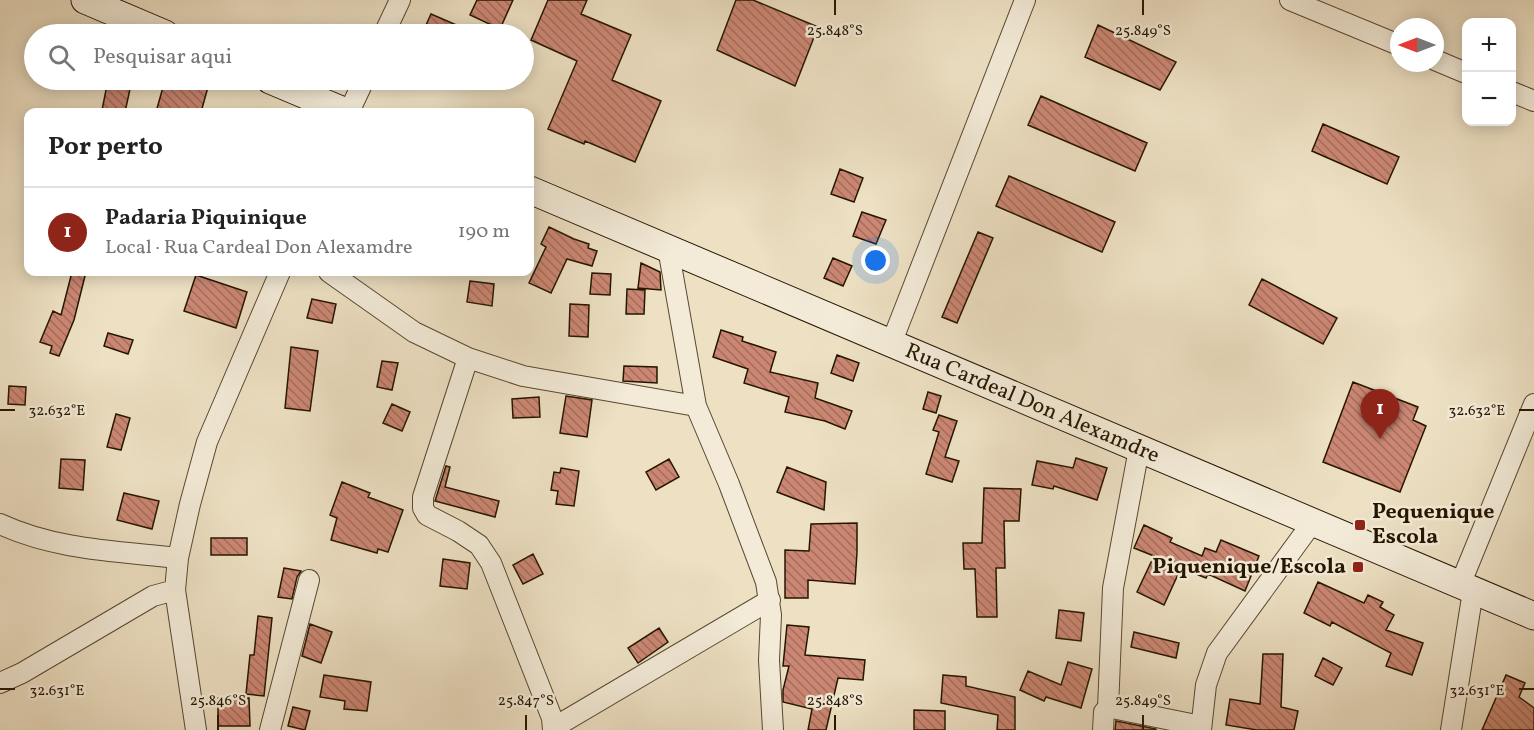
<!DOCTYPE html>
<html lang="pt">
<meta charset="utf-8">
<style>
:root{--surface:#fff;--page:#f6f6f6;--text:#222;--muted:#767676;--line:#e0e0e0;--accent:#8f2418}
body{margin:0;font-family:Vollkorn,serif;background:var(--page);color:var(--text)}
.controls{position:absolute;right:18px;top:18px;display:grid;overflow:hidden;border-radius:12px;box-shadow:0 3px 15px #0003}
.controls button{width:54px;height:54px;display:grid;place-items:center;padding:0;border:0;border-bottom:2px solid var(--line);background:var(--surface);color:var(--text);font:30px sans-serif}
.compass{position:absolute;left:1390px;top:18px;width:54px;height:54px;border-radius:50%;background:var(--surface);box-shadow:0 3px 15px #0003;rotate:270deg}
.you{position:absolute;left:876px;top:261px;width:21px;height:21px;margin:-15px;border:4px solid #fff;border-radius:50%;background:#1a73e8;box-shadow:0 0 0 9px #1a73e833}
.badge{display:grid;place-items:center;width:39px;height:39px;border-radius:50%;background:var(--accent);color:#fff;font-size:20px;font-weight:700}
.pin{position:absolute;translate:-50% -50px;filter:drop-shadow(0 2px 3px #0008)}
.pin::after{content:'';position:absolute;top:32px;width:21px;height:18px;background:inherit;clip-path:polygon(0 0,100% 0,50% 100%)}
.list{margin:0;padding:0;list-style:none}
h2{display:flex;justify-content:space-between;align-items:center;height:78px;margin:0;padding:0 24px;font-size:26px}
h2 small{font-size:20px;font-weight:400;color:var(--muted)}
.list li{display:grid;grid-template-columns:39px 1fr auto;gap:18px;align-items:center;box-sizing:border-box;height:90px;padding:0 24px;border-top:2px solid var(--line)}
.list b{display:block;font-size:22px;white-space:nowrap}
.list p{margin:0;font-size:20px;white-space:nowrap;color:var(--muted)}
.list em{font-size:20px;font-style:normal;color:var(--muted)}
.icon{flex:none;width:33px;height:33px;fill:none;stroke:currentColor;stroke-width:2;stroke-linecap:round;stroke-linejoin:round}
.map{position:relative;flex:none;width:1534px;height:730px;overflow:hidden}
.search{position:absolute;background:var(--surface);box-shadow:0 3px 15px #0003;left:24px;top:24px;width:510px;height:66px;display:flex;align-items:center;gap:15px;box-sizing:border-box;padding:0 21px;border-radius:33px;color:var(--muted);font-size:22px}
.panel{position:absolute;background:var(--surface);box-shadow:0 3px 15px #0003;left:24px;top:108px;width:510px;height:168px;border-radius:12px}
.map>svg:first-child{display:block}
.building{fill:url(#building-back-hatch);stroke:#261600;stroke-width:1.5}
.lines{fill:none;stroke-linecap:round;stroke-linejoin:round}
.minor-casing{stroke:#584831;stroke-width:22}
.secondary-casing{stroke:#261600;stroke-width:29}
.minor{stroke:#f3ebd8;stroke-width:20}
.secondary{stroke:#f3ebd8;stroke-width:27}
.ticks{fill:none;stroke:#261600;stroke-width:2}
.poi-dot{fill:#8f2418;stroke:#f3ebd8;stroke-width:2}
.labels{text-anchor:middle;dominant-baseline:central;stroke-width:5;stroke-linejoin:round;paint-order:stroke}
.street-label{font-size:22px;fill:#261600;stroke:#f3ebd8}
.poi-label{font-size:22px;font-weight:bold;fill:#261600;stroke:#f3ebd8;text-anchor:start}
.ticks-label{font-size:15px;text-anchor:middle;fill:#261600;stroke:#f3ebd8;stroke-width:5;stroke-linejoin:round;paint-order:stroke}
</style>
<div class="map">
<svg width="1534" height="730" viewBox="0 0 1534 730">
<defs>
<pattern id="building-back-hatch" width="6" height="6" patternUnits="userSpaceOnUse" patternTransform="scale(1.5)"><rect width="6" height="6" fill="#cb8773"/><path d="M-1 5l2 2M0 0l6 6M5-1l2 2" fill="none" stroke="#a56d5c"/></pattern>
</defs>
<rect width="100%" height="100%" fill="#ede0c3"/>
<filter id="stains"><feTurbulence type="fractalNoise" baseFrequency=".00333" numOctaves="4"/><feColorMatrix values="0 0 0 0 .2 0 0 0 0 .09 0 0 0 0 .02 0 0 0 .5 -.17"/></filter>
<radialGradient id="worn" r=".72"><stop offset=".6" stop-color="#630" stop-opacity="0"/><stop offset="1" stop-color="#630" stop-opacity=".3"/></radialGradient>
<path class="building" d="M477,0H513L500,29L470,15Z
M548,0H587L581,14L631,35L612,80L661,101L635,162L585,141L584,144L548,129L577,61L531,40Z
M736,0H753L818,27L795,86L717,50Z
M431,14L477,34H422Z
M1098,25L1176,62L1160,90L1085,57Z
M108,80H132L125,112L102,110Z
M165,80H210L201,112H156Z
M1041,96L1147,143L1135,171L1028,125Z
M1323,124L1399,157L1387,184L1312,151Z
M840,169L863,178L854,202L831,194Z
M1009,176L1115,222L1102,252L996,206Z
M862,212L886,220L876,244L853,236Z
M549,227L574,239L589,244L588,248L597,251L592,266L567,259L551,293L529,283L546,247L541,244Z
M978,232L993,238L957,323L942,317Z
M833,258L852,266L843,286L824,278Z
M641,263L660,272L661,290L638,288Z
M72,272H86L74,320L59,356L50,353L52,346L40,342L53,311L61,315Z
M592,273L611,274L610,295L590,294Z
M196,275L247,292L236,328L184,311Z
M1262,279L1337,318L1323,344L1249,305Z
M470,281L494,284L492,306L467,302Z
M627,289L645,290L644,314H626Z
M312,299L336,304L332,323L307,318Z
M570,304L589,305L588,337L569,336Z
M721,330L743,337L742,341L776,352L770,372L818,383L815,398L852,411L845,429L825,421L785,412L789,397L744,383L748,369L713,357Z
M108,333L133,340L128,354L104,346Z
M291,347L318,351L310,411L285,408Z
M837,355L859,363L853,381L831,373Z
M382,361L398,363L392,390L377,387Z
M624,366L657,367V383L623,381Z
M1353,382L1418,407L1413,420L1426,426L1400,492L1323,462Z
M9,386L26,387L25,405L8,404Z
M928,392L941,396L936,413L923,409Z
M566,396L592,400L587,437L560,433Z
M539,397L540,417L513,418L512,399Z
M392,404L410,412L402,431L383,423Z
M116,414L130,418L121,450L107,447Z
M939,415L957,421L945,457L959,461L952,482L926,474L939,432L933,430Z
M1076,458L1107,468L1097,500L1054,486L1053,489L1032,485L1037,461L1073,468Z
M61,459L85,460L83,490L59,488Z
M669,459L679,477L656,490L646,472Z
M446,466L450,467L445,487L499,501L495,517L435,501Z
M787,467L826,482L824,510L777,492Z
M561,468L579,471L574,506L556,504L558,491L551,490L554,472L560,473Z
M342,482L370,493L368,497L403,510L388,552L378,549L377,553L331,540L337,518L330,515Z
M984,488L1021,489L1019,521H1004L1005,568H996L997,617H977L975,569H964L963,543H982Z
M124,493L159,501L152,529L117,520Z
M857,523V552L855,584L808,580V598H785V550L809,551L811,524Z
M1144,525L1172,538L1170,542L1202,556L1205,548L1216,552L1221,540L1259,556L1245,591L1208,574L1206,578L1181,568L1164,605L1137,592L1154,556L1134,548Z
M211,538H247V555H211Z
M533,554L543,574L523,584L513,565Z
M443,559L470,563L467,589L440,586Z
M284,568L301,571L297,577L292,599L278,597Z
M1318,582L1364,603L1368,595L1383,602L1380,607L1394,615L1386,630L1423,643L1412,675L1386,666L1391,653L1332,622L1330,626L1304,613Z
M1059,610L1084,613L1081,641L1056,638Z
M258,616L272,618L264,696L246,694L250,655H254Z
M310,624L332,632L321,663L302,656Z
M787,625L809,627L805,655L865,660L863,680L838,678L826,730H808L812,709L783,702V690L789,666H783Z
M659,628L668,642L638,663L628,648Z
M1134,632L1179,643L1176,658L1131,647Z
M1263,654H1283L1281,707L1298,711L1294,730H1257L1226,725L1230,699L1260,704Z
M1323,658L1342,668L1333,685L1315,676Z
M1068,662L1092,669L1081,708L1046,697L1044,701L1020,690L1028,671L1061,685Z
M324,675L371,682L367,711L344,709L345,701L320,697Z
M943,675L966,677V686L1015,697V730H997L998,715L941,703Z
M1506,675L1525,683L1519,697L1534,708V730H1482Z
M218,698H249L250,726H218Z
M293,707L310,711L305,730L288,726Z
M914,710L945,711V730H914Z
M1116,721L1156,729V730H1115Z"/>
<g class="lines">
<g class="minor-casing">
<path id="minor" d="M1290,0L1399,45
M384,34L400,0
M1435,60L1466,73
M1512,92L1534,101
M349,112L364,80
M668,248L696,406L729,484L766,582L771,615L769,660L773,730
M329,272L414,332L468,358L523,376L696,406
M891,344L1025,0
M468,358L423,497V508L427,515L458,531L479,545L491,563L552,718L553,730
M0,524C56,550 117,551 178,558
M1460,585L1534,404
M0,683L22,673L153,596L175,590
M1108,708L1113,588L1139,449
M553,728L770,600
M196,730L175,590L178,558L190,504L207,442L280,272
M270,730L309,580
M1103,730L1104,712L1108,708H1112L1201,726
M1201,730L1206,685L1217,653L1312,523
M1451,730L1473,591"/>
</g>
<g class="secondary-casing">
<path id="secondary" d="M85,0L165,34
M270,80L346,112
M530,190L1534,616"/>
</g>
<use href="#minor" class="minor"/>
<use href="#secondary" class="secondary"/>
</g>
<path class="ticks" d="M835,0V15M1143,0V15M0,410H15M1519,410H1534M0,689H15M1519,689H1534M218,715V730M526,715V730M835,715V730M1143,715V730"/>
<g class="poi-dot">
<rect x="1354" y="519" width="12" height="12" rx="3"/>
<rect x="1352" y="561" width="12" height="12" rx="3"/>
</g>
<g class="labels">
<g class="street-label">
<text transform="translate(1032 404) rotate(23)">Rua Cardeal Don Alexamdre</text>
</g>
<g class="poi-label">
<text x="1372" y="512">Pequenique<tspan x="1372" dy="25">Escola</tspan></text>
<text x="1346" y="567" text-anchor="end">Piquenique/Escola</text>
</g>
</g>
<g class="ticks-label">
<text x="835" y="35">25.848°S</text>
<text x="1143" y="35">25.849°S</text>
<text x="1477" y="415">32.632°E</text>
<text x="57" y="415">32.632°E</text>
<text x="1477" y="695">32.631°E</text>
<text x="57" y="695">32.631°E</text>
<text x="218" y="705">25.846°S</text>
<text x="526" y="705">25.847°S</text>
<text x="835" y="705">25.848°S</text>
<text x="1143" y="705">25.849°S</text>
</g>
<rect width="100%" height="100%" filter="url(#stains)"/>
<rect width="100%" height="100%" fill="url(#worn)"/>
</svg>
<div class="controls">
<button>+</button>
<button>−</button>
</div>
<svg class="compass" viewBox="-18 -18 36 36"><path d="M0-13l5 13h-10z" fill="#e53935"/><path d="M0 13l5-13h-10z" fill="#767676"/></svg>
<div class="you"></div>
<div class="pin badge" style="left:1380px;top:439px">1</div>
<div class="search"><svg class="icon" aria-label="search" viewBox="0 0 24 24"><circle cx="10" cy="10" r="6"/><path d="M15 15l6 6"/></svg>Pesquisar aqui</div>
<section class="panel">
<h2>Por perto<small></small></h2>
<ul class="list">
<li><span class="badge">1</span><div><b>Padaria Piquinique</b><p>Local · Rua Cardeal Don Alexamdre</p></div><em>190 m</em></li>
</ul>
</section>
</div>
